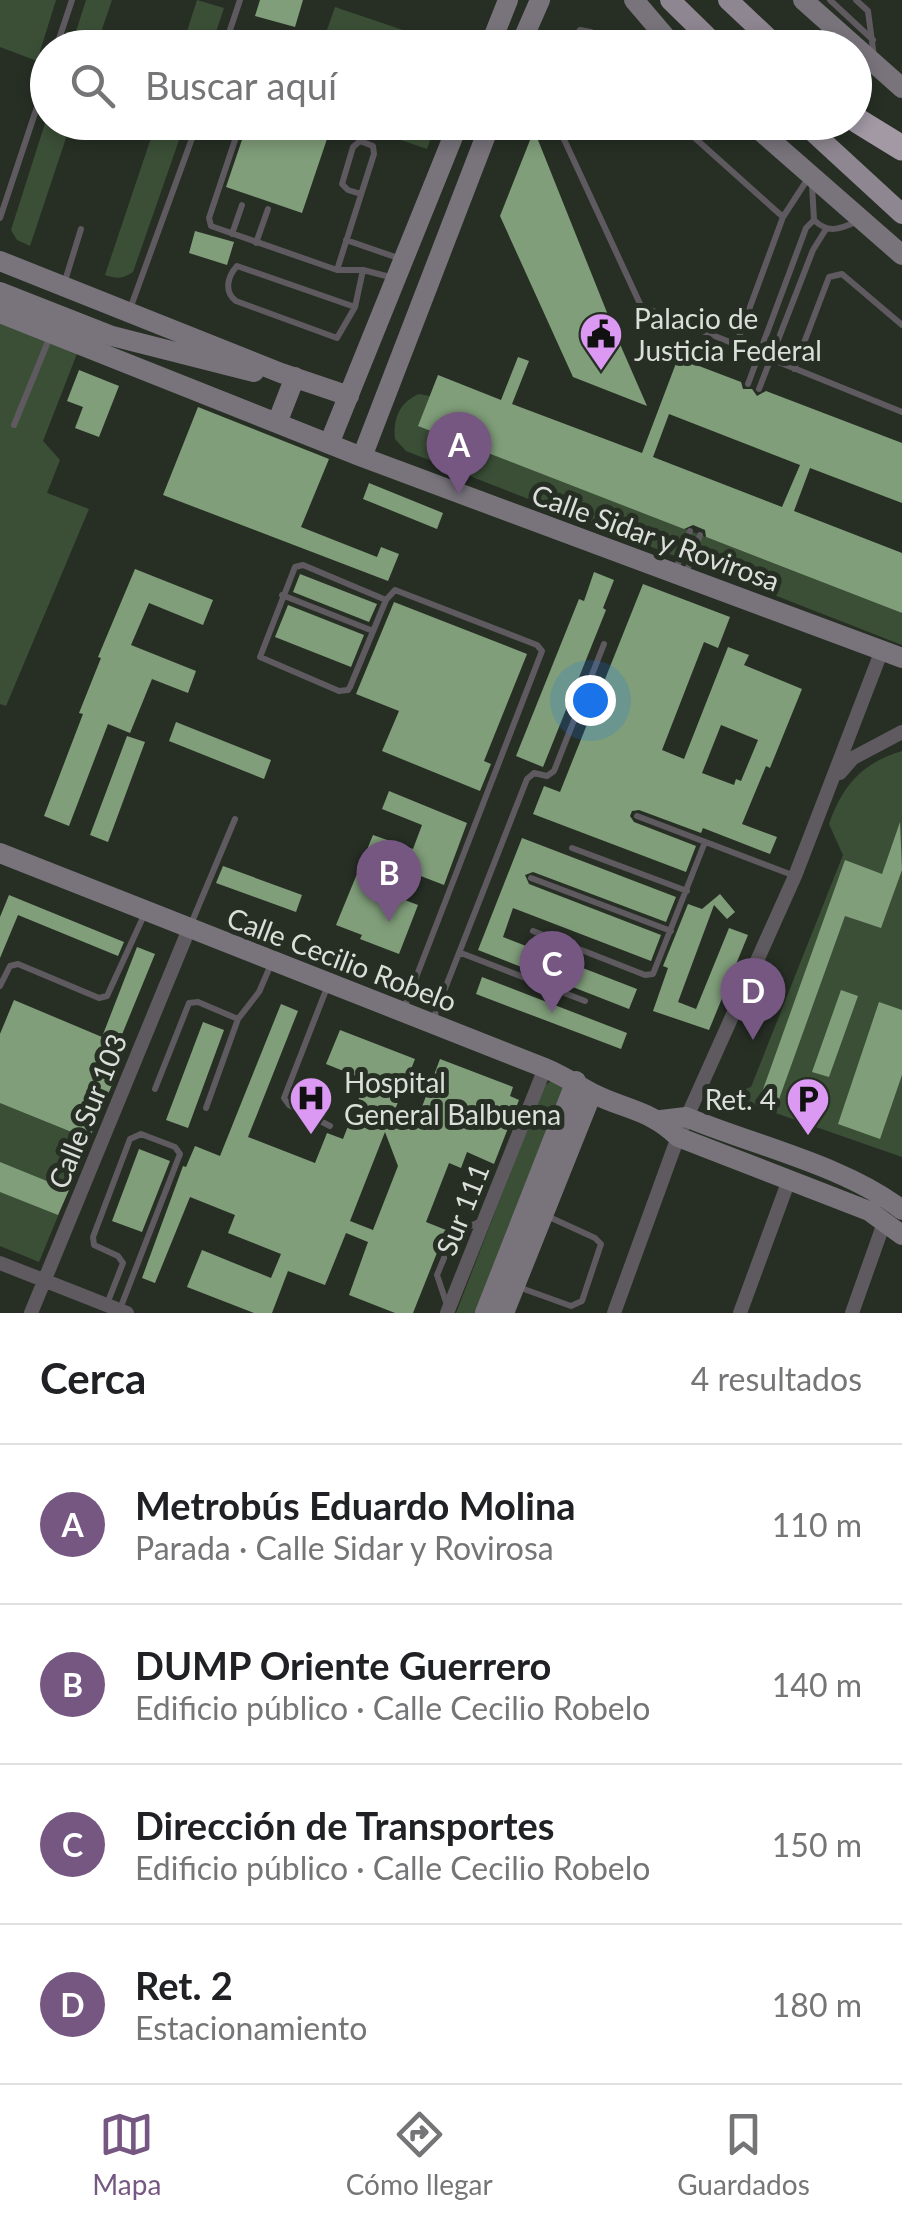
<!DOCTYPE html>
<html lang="es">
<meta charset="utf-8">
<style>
:root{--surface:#fff;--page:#f2f2f2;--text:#202124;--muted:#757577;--line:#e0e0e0;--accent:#755782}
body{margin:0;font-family:Lato,sans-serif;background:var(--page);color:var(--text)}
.you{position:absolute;left:590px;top:700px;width:35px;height:35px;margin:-25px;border:8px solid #fff;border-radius:50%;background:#1a73e8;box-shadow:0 0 0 15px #1a73e833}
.badge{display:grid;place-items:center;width:65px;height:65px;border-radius:50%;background:var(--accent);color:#fff;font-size:32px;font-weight:700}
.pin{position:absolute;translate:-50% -82px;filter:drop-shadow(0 2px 5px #0008)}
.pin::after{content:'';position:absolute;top:52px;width:35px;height:30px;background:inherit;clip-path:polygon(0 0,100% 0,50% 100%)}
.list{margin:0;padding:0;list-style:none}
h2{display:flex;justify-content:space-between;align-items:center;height:130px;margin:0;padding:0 40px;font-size:42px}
h2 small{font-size:32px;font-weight:400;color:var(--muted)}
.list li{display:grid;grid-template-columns:65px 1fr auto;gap:30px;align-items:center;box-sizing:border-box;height:160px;padding:0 40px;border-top:2px solid var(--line)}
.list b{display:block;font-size:38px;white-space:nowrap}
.list p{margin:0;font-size:32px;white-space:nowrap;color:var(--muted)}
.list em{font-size:32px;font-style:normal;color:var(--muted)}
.icon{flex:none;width:55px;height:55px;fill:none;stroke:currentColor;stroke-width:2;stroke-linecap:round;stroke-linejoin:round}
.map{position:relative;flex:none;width:902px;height:1313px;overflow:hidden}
.search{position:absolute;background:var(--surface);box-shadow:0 5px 15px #0003;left:30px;right:30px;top:30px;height:110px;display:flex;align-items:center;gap:25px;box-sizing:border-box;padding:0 35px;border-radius:55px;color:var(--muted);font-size:38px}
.sheet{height:770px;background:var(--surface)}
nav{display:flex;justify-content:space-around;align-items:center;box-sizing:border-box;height:140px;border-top:2px solid var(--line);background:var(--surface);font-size:28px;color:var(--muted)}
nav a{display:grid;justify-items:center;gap:5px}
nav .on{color:var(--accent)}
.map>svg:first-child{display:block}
.green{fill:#3b4f37}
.building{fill:#809e7a;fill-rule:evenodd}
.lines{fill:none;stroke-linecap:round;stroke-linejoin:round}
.lane{stroke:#5e5a5f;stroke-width:6}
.street{stroke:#5e5a5f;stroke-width:14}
.secondary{stroke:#79747c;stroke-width:20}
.primary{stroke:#8e8791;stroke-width:20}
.highway{stroke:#a299a5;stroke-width:25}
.labels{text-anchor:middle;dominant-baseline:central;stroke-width:10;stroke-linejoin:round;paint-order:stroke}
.poi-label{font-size:28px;fill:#dadfd9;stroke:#272f25;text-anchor:start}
.street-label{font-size:28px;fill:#dadfd9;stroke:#272f25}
</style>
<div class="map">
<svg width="902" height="1313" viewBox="0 0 902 1313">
<rect width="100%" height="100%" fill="#272f25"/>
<path class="green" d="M0,0H56L37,61L0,47Z
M86,0H112L96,47H71Z
M197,0L224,8L211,47H182Z
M335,7L453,47H321Z
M47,117L48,122L71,123L30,246L17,240L11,230Z
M156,123H185L133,272C123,279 117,279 105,275Z
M351,123H436L427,149Z
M0,316L80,346L43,441L60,460L47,493L89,509L6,706L0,704Z
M419,394L430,396L419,426L902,613V645L406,451L395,439C393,418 400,402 419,394Z
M902,751V1157L747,1103L722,1112L718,1099L751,1087L843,855L829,824C843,785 862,763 902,751Z
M0,1033L114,1080L39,1262L0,1246Z
M551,1081L565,1086L479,1313H456L544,1086Z"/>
<path class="building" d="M260,0H303L295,27L255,16Z
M248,122H290L328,136L302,213L226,187Z
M534,130L616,335L647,406L573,377L500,216Z
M195,231L234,242L227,265L189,253Z
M518,357L529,361L512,404L642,453L678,358L741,382L743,389H752L757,396L766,391L902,443V503L810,468L794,511L902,553V613L706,537L705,530L693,525L684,529L418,426L438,375L501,400ZM669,414L800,465L782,507L653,457Z
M79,370L119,386L99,437L75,428L83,407L67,401Z
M198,407L329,459L301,527L377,557L381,547L399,554L388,581L163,495Z
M369,483L443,513L437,529L363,499Z
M135,569L213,600L203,625L149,603L131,645L196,671L188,693L152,679L130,733L108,724L69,826L44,816L83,714L79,713L101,658L98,657Z
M594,572L614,580L603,608L606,610L543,767L516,756L579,599L584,601Z
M300,574L377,604L369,622L293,592Z
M643,584L730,617L718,648L704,642L662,750L684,759L728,647L749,655L744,665L802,689L770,768L766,766L742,824L777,837L770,854L703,828L701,833L639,810L632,811L630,816L634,822L696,846L686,872L533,814L544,786L560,792ZM721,725L758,740L741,781L736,779L734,785L702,773Z
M394,602L527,654L484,761L491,764L480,791L382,751L399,711L356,694Z
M288,605L364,635L351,667L275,637Z
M176,722L271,760L264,779L169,741Z
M127,736L145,742L108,842L90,835Z
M389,791L467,823L444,885L387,863L376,889L418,905L399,954L360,939L362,935L336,925L373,835L413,849L422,825L382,809Z
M900,822L902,870L881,928L845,916L778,1102L761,1095L845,860L882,874Z
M522,838L676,897L666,922L533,872L525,875L529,884L661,935L651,961L513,908L503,937L637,989L629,1009L478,950Z
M223,866L302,895L296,912L216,883Z
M720,894L735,912L727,919L714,905L678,1002L696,1009L729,928L748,935L709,1030L653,1011L668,968L663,966L688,904L702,909Z
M9,895L124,942L118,956L18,915L0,958V917Z
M137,947L155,954L105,1076L114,1080L89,1139L0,1103V1034L14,1000L102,1037Z
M482,977L627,1033L621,1049L476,994Z
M841,990L858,996L829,1077L812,1072Z
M879,1002L902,1010V1075L880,1139L838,1124Z
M281,1004L298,1011L248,1137L315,1163L327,1133L343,1139L366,1080L326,1064L340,1030L415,1059L389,1125L420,1112L440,1059L513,1087L510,1096L519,1100L494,1164L467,1152L461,1168L449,1163L426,1222L446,1230L413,1313H395L349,1295L368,1242L346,1233L325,1285L288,1271L272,1313H254L187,1287L202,1250L271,1278L281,1254L228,1233L235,1215L190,1197L155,1283L142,1278L183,1166L186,1167L195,1146L220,1156ZM385,1132L398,1166L373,1230L350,1221Z
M203,1022L224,1030L188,1128L166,1120Z
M139,1149L170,1161L142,1232L112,1221Z
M0,1162L69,1190L58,1215L0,1192Z"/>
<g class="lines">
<path class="lane" d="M830,0L873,40
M856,0L868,11L874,57
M56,48L72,0
M224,48L240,0
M568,48L580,30L591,32L605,48
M241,122L209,218L211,226L337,270H363L390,277
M556,122L641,306L902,412
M677,122L783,217
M812,185L814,220C828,234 840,229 856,222
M0,218L48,74
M232,234L242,205
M346,240L401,259
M256,243L268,209
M337,270L374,154L373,146L360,141L353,147L342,184L348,190L361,194
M64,284L81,229
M355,307L237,266C227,277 224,292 236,301L337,338L355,307L363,270
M130,309L198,122
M736,345L783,217L807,180
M794,369L829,277L842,274L902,325
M748,384L806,228L814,220
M759,389L813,250L826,229
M14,425L49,339
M675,572L690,531
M685,576L700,535
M282,595L373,631
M386,600L303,565L295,567L260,657L339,691L348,690L350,687L386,600L395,590L537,645L542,651L405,1006
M637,816L795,876
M572,848L687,891
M531,878L671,931
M191,924L235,819
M533,931L645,975L653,974L705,842
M461,953L585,1001
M328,985L284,1098L289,1105L330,1126
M0,986L10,966L18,964L99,998L107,996L145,913
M432,1022L527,779L534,773L547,776L554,771L604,644
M155,1089L189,1003L198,1002L238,1019
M206,1108L238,1019L259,992L272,962
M521,1288L571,1306L582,1301L601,1244L595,1238L547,1216
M107,1304L123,1263L118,1256L94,1245L93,1237L130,1139L141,1134L175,1147L180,1154L120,1309
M448,1308L437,1275L454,1234L479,1222"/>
<path class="street" d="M840,773L853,758L902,732
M0,1263L127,1313
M31,1313L189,929
M447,1313L545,1068
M614,1313L678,1137L795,876L882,650
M740,1313L789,1180
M852,1313L885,1220"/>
<path class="secondary" d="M634,0L675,48
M803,0L902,88
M489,48L508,0
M519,48L540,0
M750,122L902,255
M0,261L281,373L349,396
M0,292L112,336L254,372
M0,313L362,457L902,658
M277,423L295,377
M329,444L459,122
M362,457L491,122
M0,853L545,1068C562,1075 577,1085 594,1094C626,1110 651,1110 678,1137L869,1211L902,1235
M661,1120L686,1117C753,1145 846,1166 902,1210
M485,1313L576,1081
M504,1313L592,1093"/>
<path class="primary" d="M670,0L719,48
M728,0L779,48
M802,122L902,214"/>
<path class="highway" d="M858,121L902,148"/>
</g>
<defs>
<g id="civic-pin" transform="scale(2.25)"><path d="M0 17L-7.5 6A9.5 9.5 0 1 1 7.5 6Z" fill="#dc99f4" stroke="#272f25"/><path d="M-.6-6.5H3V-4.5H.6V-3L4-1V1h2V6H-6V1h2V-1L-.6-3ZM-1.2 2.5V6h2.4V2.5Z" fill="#111"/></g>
<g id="hospital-pin" transform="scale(2.25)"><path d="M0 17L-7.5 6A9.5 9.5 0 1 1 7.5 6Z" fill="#dc99f4" stroke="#272f25"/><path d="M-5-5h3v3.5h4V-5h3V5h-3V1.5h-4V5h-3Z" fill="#111"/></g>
<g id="parking-pin" transform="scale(2.25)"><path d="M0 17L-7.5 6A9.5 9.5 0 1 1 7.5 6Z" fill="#dc99f4" stroke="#272f25"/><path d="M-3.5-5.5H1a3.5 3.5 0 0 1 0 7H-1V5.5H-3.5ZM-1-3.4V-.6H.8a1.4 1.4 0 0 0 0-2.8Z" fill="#111"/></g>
</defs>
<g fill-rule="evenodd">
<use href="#civic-pin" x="601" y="334"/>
<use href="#hospital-pin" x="311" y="1098"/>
<use href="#parking-pin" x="808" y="1099"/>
</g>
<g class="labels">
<g class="poi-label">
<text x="634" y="318">Palacio de<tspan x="634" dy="32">Justicia Federal</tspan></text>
<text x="344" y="1082">Hospital<tspan x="344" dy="32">General Balbuena</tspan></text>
<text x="776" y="1099" text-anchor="end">Ret. 4</text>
</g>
<g class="street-label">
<text transform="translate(656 537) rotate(20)">Calle Sidar y Rovirosa</text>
<text transform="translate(342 959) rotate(21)">Calle Cecilio Robelo</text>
<text transform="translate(87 1111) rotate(-68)">Calle Sur 103</text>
<text transform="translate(462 1209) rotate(-68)">Sur 111</text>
</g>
</g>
</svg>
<div class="you"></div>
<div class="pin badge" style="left:459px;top:494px">A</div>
<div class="pin badge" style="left:389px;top:922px">B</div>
<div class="pin badge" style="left:552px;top:1013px">C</div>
<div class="pin badge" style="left:753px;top:1040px">D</div>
<div class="search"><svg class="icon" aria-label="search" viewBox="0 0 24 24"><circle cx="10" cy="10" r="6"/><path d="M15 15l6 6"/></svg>Buscar aquí</div>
</div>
<section class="sheet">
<h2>Cerca<small>4 resultados</small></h2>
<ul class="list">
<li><span class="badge">A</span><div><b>Metrobús Eduardo Molina</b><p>Parada · Calle Sidar y Rovirosa</p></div><em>110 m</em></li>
<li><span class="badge">B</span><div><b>DUMP Oriente Guerrero</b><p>Edificio público · Calle Cecilio Robelo</p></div><em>140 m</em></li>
<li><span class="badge">C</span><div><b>Dirección de Transportes</b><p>Edificio público · Calle Cecilio Robelo</p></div><em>150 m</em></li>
<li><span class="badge">D</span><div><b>Ret. 2</b><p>Estacionamiento</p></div><em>180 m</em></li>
</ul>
</section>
<nav>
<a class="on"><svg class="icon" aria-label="map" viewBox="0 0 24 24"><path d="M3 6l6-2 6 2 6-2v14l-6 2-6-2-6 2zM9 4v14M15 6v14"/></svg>Mapa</a>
<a><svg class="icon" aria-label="directions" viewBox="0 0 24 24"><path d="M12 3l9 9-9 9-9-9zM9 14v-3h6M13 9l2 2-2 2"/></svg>Cómo llegar</a>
<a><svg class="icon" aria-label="saved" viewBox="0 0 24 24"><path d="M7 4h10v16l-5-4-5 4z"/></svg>Guardados</a>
</nav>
